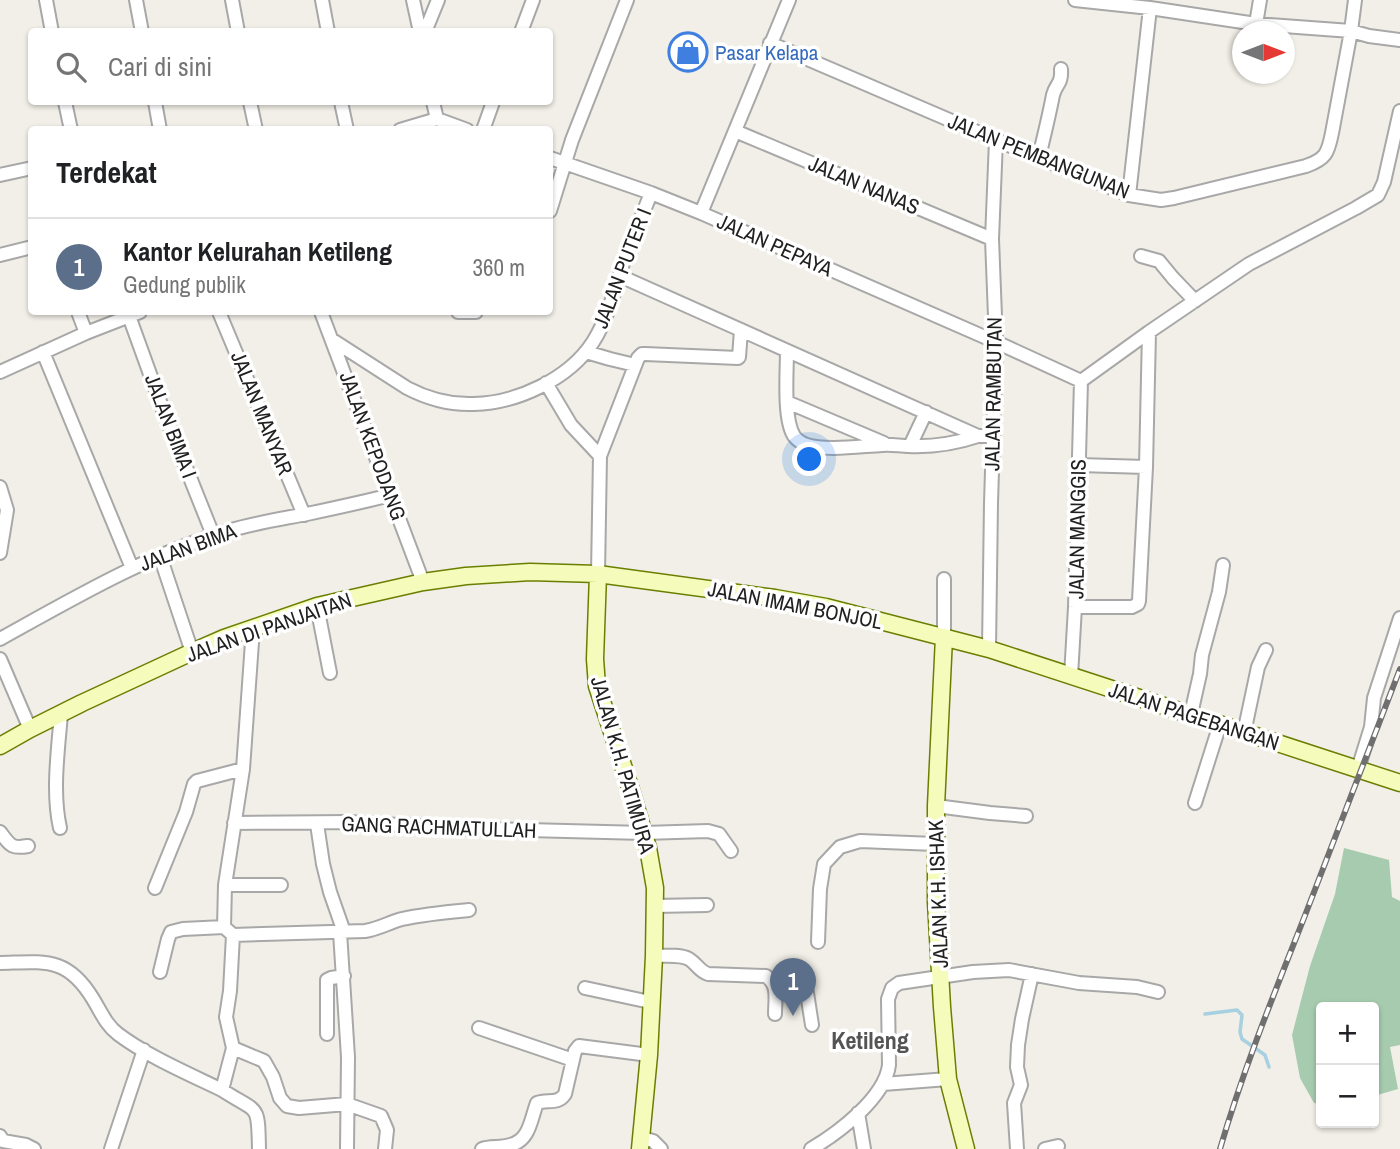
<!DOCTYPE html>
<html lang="id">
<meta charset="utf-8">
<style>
:root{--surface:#fff;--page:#f2f2f2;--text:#202124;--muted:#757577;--line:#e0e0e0;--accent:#db2777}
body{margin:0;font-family:"Archivo Narrow",sans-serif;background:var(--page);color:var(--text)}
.controls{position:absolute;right:21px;bottom:21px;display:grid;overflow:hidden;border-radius:7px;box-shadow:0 2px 5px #0004}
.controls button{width:63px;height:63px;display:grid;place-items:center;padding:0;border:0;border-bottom:2px solid var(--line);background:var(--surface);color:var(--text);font:35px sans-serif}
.compass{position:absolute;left:1232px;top:21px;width:63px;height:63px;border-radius:50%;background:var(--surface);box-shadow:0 2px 5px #0004;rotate:90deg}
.you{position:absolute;left:810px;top:460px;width:24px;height:24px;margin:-18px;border:5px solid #fff;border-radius:50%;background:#1a73e8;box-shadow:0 0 0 10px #1a73e833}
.badge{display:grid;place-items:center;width:46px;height:46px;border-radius:50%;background:var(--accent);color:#fff;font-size:23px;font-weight:700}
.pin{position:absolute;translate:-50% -58px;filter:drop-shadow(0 2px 4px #0008)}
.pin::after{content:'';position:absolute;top:37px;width:24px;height:21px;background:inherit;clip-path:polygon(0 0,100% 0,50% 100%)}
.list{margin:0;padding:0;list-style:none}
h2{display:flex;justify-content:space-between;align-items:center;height:91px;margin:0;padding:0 28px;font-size:30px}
h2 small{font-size:23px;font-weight:400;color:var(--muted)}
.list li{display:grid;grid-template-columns:46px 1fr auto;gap:21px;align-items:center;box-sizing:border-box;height:98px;padding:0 28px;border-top:2px solid var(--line)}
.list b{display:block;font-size:26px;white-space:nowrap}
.list p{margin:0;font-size:23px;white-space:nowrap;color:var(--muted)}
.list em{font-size:23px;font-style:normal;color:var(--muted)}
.icon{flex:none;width:38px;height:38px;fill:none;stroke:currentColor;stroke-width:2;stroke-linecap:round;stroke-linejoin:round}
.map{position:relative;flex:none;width:1400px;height:1149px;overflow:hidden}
.search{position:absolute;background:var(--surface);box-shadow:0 2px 5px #0004;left:28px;top:28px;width:525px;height:77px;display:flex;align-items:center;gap:18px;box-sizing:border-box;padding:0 24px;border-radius:7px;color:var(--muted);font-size:26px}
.panel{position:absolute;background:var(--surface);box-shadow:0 2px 5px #0004;left:28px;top:126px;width:525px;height:189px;border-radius:7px}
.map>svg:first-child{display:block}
.cemetery{fill:#a7cbaf}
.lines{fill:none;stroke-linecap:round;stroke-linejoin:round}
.stream{stroke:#a7d0e0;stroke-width:3.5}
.street-casing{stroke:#a8a8a8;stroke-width:16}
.secondary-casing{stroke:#6a7f01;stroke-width:19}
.street{stroke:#fff;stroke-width:12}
.secondary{stroke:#f5fcbb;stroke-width:16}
.rail-casing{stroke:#6f6f6f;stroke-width:6}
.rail{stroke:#fff;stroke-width:3.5;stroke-dasharray:10;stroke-linecap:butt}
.labels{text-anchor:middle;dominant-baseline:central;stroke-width:7;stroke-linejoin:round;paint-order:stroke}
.shop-label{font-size:21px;fill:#366cbe;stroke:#fff;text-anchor:start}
.street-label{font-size:21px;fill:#212121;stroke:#fff}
.quarter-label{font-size:24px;font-weight:bold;fill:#545454;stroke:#fff}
</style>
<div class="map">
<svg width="1400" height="1149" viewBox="0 0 1400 1149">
<rect width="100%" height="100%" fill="#f1efe7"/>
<path class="cemetery" d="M1344,848L1389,860L1392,897L1400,901V1045L1390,1047L1398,1089L1374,1096V1007H1321V1104L1314,1103L1300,1078L1292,1035L1310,966L1335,894Z"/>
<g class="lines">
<path class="stream" d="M1205,1014L1237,1010L1242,1015L1240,1032L1242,1039L1265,1055L1269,1067"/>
<g class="street-casing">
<path id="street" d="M46,0L52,32
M136,0L142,32
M232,0L238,32
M322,0L328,32
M413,0L420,32
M1075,0L1150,8L1256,24L1351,31L1369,36L1400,40
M1256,24L1260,0
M425,32L438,0
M521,32L533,0
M770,43L996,140L1129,195L1161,200L1174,198L1306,166C1326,159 1328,153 1332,133L1351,31L1355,0
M65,102L71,130
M155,102L160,130
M250,102L256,130
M341,102L347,130
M433,102L437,119
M437,119L467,130
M400,130L437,119
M483,130L493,102
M735,131L992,239
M1039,157C1044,136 1049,116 1053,95C1056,83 1062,85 1061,69
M550,158L651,193L701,213L996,342L1081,381
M0,175L32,168
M1129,195L1150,8
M550,211L572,140L627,0
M701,213L789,0
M0,255L32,247
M1141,256L1159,261L1173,278L1195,301
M620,276L978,436H993
M78,312L86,333
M219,312L304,515
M321,312L423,582
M458,312H476
M129,316L163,410L213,535
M334,341L407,388C428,399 451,405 474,404C517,403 569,379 593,342C609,317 616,285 625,257C633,236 643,214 651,193
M787,351C787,371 783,419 794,436C797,440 801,443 807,445C826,451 861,446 882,445C891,444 900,446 909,446C932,447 957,443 978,436
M43,352L132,568
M586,352L610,359L635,365
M0,372L86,333L140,312
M1081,381L1149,332L1249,264L1356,208L1378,195L1384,182L1400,111
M546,383L571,425L600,456
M787,402L884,443
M910,446L926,412
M1079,465L1146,467
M0,487L7,510L0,553
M160,556L192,652
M598,574L600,456L638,358L642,354H645L738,358L739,357L741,330
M944,579V637
M317,606L330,673
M1075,607H1132L1138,604L1139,601L1146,467L1149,332
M253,628L243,769L225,885L224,927L233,935L230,991L226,1017L233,1048L264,1061L273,1077L280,1098L287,1106L299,1108L347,1104L381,1116L387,1130L385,1149
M0,639C74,598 147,555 228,531C254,523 281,519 307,514C335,508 363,502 391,495
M989,649L991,503L996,342L992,239L996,140
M0,659L30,729
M1071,676L1075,607L1081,381
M1191,714L1200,674L1202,655L1219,592L1223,565
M1244,733L1258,667L1266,650
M1358,769L1371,727L1374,698L1400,618
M1195,803L1220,724
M936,806L990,813L1026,816
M234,823L349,822L448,828L644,833L708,831L719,834L731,851
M317,824L323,864L330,892L344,932
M60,828C52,792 58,751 61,714
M0,832C10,845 11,849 28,846
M225,885H281
M155,888L186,812L194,784L197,781L243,769
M654,906L707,905
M340,932L348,1057L347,1149
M233,935L365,931C379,929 390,922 402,919C424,914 447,912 469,910
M818,942L820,889L824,864L840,847L860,841L935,844
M654,956C664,956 680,954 689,959C697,964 699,971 708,974L766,976C779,985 775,999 775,1014
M0,963C44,962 67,956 93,999C101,1012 106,1025 118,1034C147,1056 189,1074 222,1090
M160,972L168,939L171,932L183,929L224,927
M775,984L803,986L807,993L812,1025
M585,988L650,1002
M479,1028L573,1060
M327,1034V980L331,978L344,976
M233,1048L222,1090C259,1114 258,1102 259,1149
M883,1084L948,1079
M858,1113L864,1149
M0,1136L3,1141L26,1145L34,1149
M642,1138L653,1141L661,1149
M111,1149L144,1050
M482,1149C490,1146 501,1148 510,1145C530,1141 531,1118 537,1103C547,1099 558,1105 565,1094L575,1051L579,1046L649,1055
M811,1149C838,1133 885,1098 889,1065L888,999L892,988L899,983L973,972L1009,970L1079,983L1137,987L1158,992
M1017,1149L1014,1103L1021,1085L1017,1067L1018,1045L1022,1019L1032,974
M1045,1149L1058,1146"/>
</g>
<g class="secondary-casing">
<path id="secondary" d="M598,574L595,659L597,686L631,790L648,848L655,888L654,956L649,1055L640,1149
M944,637L936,806V902L942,1007L948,1079L966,1149
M0,746L30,729L82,703L192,652L224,638L317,606L423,582L466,576L530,572L598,574L775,598L826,607L989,649L1400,783"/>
</g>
<use href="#street" class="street"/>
<use href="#secondary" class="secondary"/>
<g class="rail-casing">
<path id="rail" d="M1220,1149C1243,1070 1274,994 1304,918C1336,835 1368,752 1400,669"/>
</g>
<use href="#rail" class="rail"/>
</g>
<defs>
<g id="shop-ring" transform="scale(2.0125)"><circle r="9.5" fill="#fff" stroke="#3f7fe0" stroke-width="1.5"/><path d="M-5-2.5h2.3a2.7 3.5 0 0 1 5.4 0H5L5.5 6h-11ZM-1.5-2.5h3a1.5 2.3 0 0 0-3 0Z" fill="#3f7fe0"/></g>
</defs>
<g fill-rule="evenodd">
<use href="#shop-ring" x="688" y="52"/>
</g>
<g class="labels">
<g class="shop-label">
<text x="715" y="52">Pasar Kelapa</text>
</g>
<g class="street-label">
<text transform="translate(1039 156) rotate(22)">JALAN PEMBANGUNAN</text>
<text transform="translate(864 185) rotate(23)">JALAN NANAS</text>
<text transform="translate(775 245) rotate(24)">JALAN PEPAYA</text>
<text transform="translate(622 268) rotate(-69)">JALAN PUTER I</text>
<text transform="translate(993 394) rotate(-89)">JALAN RAMBUTAN</text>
<text transform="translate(262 413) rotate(68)">JALAN MANYAR</text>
<text transform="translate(171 426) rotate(69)">JALAN BIMA I</text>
<text transform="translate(373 446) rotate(70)">JALAN KEPODANG</text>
<text transform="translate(1077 529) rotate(-89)">JALAN MANGGIS</text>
<text transform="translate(188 547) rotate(-20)">JALAN BIMA</text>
<text transform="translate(795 605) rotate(11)">JALAN IMAM BONJOL</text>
<text transform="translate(269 627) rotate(-19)">JALAN DI PANJAITAN</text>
<text transform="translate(1194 716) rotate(18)">JALAN PAGEBANGAN</text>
<text transform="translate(623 765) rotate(74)">JALAN K.H. PATIMURA</text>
<text transform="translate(439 827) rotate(2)">GANG RACHMATULLAH</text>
<text transform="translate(938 894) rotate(-92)">JALAN K.H. ISHAK</text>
</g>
<g class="quarter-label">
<text x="870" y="1040">Ketileng</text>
</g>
</g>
</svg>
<div class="controls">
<button>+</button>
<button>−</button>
</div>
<svg class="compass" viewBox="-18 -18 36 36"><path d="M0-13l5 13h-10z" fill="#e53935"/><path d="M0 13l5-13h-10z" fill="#757577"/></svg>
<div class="you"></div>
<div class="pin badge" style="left:793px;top:1016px;background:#5c6f8a">1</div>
<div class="search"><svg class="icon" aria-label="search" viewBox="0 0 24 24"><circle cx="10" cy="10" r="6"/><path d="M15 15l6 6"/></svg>Cari di sini</div>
<section class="panel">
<h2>Terdekat<small></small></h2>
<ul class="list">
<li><span class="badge" style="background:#5c6f8a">1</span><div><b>Kantor Kelurahan Ketileng</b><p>Gedung publik</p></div><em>360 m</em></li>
</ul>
</section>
</div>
